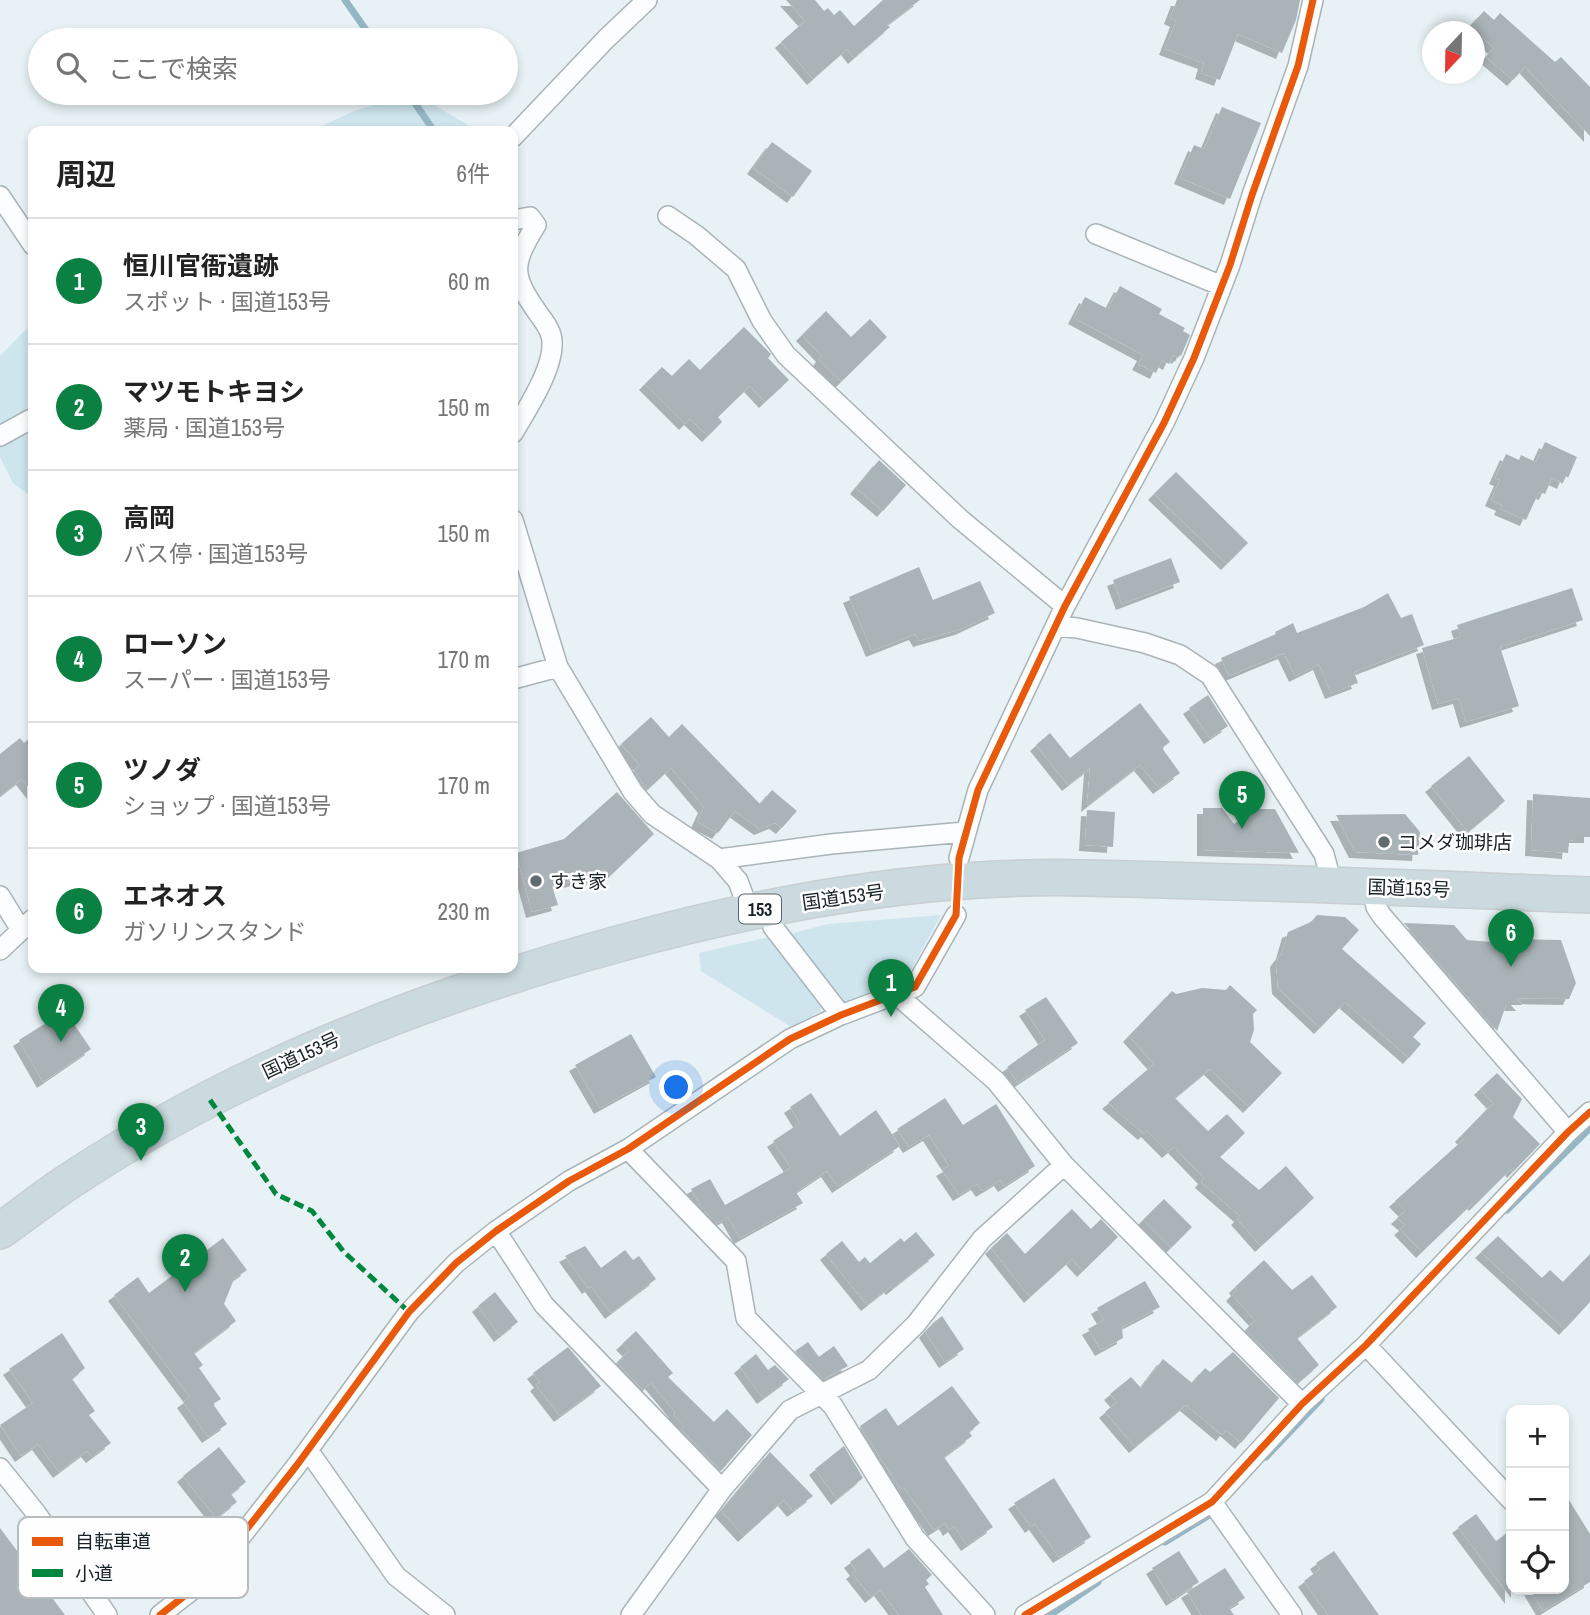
<!DOCTYPE html>
<html lang="ja">
<meta charset="utf-8">
<style>
:root{--surface:#fff;--page:#f2f2f2;--text:#222;--muted:#767676;--line:#e0e0e0;--accent:#0b8043}
body{margin:0;font-family:"Archivo Narrow","Noto Sans JP",sans-serif;background:var(--page);color:var(--text)}
.controls{position:absolute;right:21px;bottom:21px;display:grid;overflow:hidden;border-radius:14px;box-shadow:0 4px 10px #0003}
.controls button{width:63px;height:63px;display:grid;place-items:center;padding:0;border:0;border-bottom:2px solid var(--line);background:var(--surface);color:var(--text);font:35px sans-serif}
.compass{position:absolute;left:1422px;top:21px;width:63px;height:63px;border-radius:50%;background:var(--surface);box-shadow:0 4px 10px #0003;rotate:202deg}
.you{position:absolute;left:677px;top:1088px;width:24px;height:24px;margin:-18px;border:5px solid #fff;border-radius:50%;background:#1a73e8;box-shadow:0 0 0 10px #1a73e833}
.badge{display:grid;place-items:center;width:46px;height:46px;border-radius:50%;background:var(--accent);color:#fff;font-size:23px;font-weight:700}
.pin{position:absolute;translate:-50% -58px;filter:drop-shadow(0 2px 4px #0008)}
.pin::after{content:'';position:absolute;top:37px;width:24px;height:21px;background:inherit;clip-path:polygon(0 0,100% 0,50% 100%)}
.list{margin:0;padding:0;list-style:none}
h2{display:flex;justify-content:space-between;align-items:center;height:91px;margin:0;padding:0 28px;font-size:30px}
h2 small{font-size:23px;font-weight:400;color:var(--muted)}
.list li{display:grid;grid-template-columns:46px 1fr auto;gap:21px;align-items:center;box-sizing:border-box;height:126px;padding:0 28px;border-top:2px solid var(--line)}
.list b{display:block;font-size:26px;white-space:nowrap}
.list p{margin:0;font-size:23px;white-space:nowrap;color:var(--muted)}
.list em{font-size:23px;font-style:normal;color:var(--muted)}
.icon{flex:none;width:38px;height:38px;fill:none;stroke:currentColor;stroke-width:2;stroke-linecap:round;stroke-linejoin:round}
.map{position:relative;flex:none;width:1590px;height:1615px;overflow:hidden}
.search{position:absolute;background:var(--surface);box-shadow:0 4px 10px #0003;left:28px;top:28px;width:490px;height:77px;display:flex;align-items:center;gap:18px;box-sizing:border-box;padding:0 24px;border-radius:38px;color:var(--muted);font-size:26px}
.panel{position:absolute;background:var(--surface);box-shadow:0 4px 10px #0003;left:28px;top:126px;width:490px;height:847px;border-radius:14px}
.map>svg:first-child{display:block}
.green{fill:#cee5ee}
.lines{fill:none;stroke-linecap:round;stroke-linejoin:round}
.stream{stroke:#95b7c5;stroke-width:7}
.building{fill:#aab4b8;filter:url(#shadow)}
.street-casing{stroke:#aab4b8;stroke-width:22}
.highway-casing{stroke:#c8ced1;stroke-width:38}
.street{stroke:#fcfdfe;stroke-width:19}
.highway{stroke:#cadadf;stroke-width:35}
.quiet{stroke:#00873e;stroke-width:5;stroke-dasharray:10 5;stroke-linecap:butt}
.cycleway-casing{stroke:#fefefe;stroke-width:11}
.cycleway{stroke:#e8590c;stroke-width:7}
.poi-dot{fill:#606b6f;stroke:#fefefe;stroke-width:2.5}
.labels{text-anchor:middle;dominant-baseline:central;stroke-width:5;stroke-linejoin:round;paint-order:stroke}
.shield{fill:#fefefe;stroke:#5c6468;stroke-width:2}
.shield-label{font-size:18px;font-weight:bold;fill:#162227}
.poi-label{font-size:19px;fill:#162227;stroke:#fefefe;text-anchor:start}
.street-label{font-size:19px;fill:#162227;stroke:#fefefe}
.key{fill:#fefefe;stroke:#b8bcbe;stroke-width:2}
.key-label{font-size:19px;fill:#162227}
</style>
<div class="map">
<svg width="1590" height="1615" viewBox="0 0 1590 1615">
<defs>
<filter id="shadow"><feDropShadow dx="-6" dy="6" stdDeviation="0" flood-color="#0004"/></filter>
</defs>
<rect width="100%" height="100%" fill="#e8f2f6"/>
<path class="green" d="M394,99L429,102L478,131H311L354,111Z
M33,322V498L13,483L0,457V356Z
M941,915L909,974L845,1003L837,998L791,938L793,933L828,924Z
M768,937L820,999L821,1011L791,1027L701,971L699,953Z"/>
<g class="lines">
<path class="stream" d="M345,0L373,40
M408,93L434,131
M1507,1210L1590,1128
M1266,1457L1321,1399
M1165,1542L1211,1514
M1050,1615L1098,1582"/>
</g>
<path class="building" d="M786,0H815L824,11L828,8L834,15L840,10L854,26L883,0H920L887,25L890,27L854,58L847,49L813,79L781,42L805,21Z
M1177,0H1300L1296,20L1282,53L1238,34L1220,80L1201,73L1204,63L1165,49L1176,21L1170,18Z
M1484,11L1494,20L1500,13L1555,62L1561,57L1590,87V136L1525,67L1513,80L1486,57L1494,48L1470,26Z
M1222,107L1261,123L1230,199L1180,178L1194,145L1204,149Z
M772,142L812,171L793,197L753,168Z
M1120,286L1162,309L1159,314L1185,328L1183,331L1190,335L1181,356L1180,355L1178,358L1173,355L1169,364L1162,360L1156,373L1138,364L1143,355L1074,318L1085,297L1108,309Z
M826,311L851,337L870,319L887,337L841,382L819,360L822,356L802,335Z
M744,327L771,354L768,358L789,380L765,402L750,386L718,417L722,422L708,436L690,419L685,424L645,384L662,367L672,376L689,359L700,370Z
M1545,442L1577,457L1568,478L1566,476L1563,483L1552,478L1545,494L1539,492L1526,520L1500,509L1502,505L1491,500L1500,480L1495,478L1506,454L1519,460L1521,455L1536,462Z
M879,460L906,485L883,511L856,488Z
M1176,472L1248,543L1227,564L1154,494Z
M1171,558L1180,582L1122,604L1113,580Z
M919,567L933,600L980,581L995,613L961,629L919,641L915,634L872,651L849,597Z
M1572,588L1583,620L1500,647L1519,706L1466,722L1459,698L1438,704L1422,648L1461,637L1457,625Z
M1388,593L1401,618L1412,614L1424,645L1354,672L1358,683L1331,693L1319,664L1295,676L1284,653L1229,676L1221,658L1276,634L1275,632L1293,623L1297,633L1364,607Z
M1208,695L1228,726L1210,738L1189,708Z
M1140,703L1170,742L1162,748L1180,773L1159,788L1140,765L1087,806L1090,768L1068,785L1036,745L1050,733L1070,758Z
M651,717L669,737L682,724L760,804L772,790L797,811L782,828L775,823L760,829L735,811L718,833L697,822L704,807L671,768L647,790L634,770L640,765L621,744Z
M33,735V793L22,779L0,796V754L20,738L24,743Z
M1469,756L1505,801L1468,832L1431,786Z
M617,792L654,834L610,876L603,869L587,884L582,879L552,886L558,905L532,912L516,853L564,839Z
M1533,794L1590,798V837H1575V841L1569,840L1568,853L1531,850Z
M1203,808H1222L1234,824L1255,809H1275L1299,853L1203,850Z
M1087,810L1115,812L1113,847L1085,845Z
M1405,814L1420,832L1418,855L1355,852L1336,815Z
M1317,915L1345,917L1359,930L1342,949L1426,1023L1413,1037L1421,1044L1409,1058L1345,1002L1320,1028L1278,988L1276,961L1282,953L1288,932L1311,922Z
M1404,923L1454,925L1467,940L1518,944L1517,939L1561,940L1576,983L1569,999L1516,998L1522,1005H1506L1497,1031Z
M1230,985L1257,1010L1253,1014L1254,1030L1250,1042L1282,1073L1249,1107L1210,1069L1175,1098L1208,1131L1227,1114L1245,1133L1220,1157L1259,1190L1286,1166L1314,1198L1261,1246L1237,1219L1240,1216L1201,1182L1204,1178L1174,1147L1168,1152L1147,1131L1144,1134L1108,1103L1154,1064L1129,1036L1172,991L1176,994L1202,988L1226,990Z
M1046,997L1078,1043L1018,1083L1007,1067L1045,1040L1025,1010Z
M65,1011L91,1049L43,1082L19,1040Z
M631,1034L656,1077L600,1108L575,1065Z
M1497,1073L1522,1099L1513,1117L1540,1144L1513,1172L1511,1169L1475,1205L1473,1203L1422,1252L1400,1229L1405,1225L1397,1218L1405,1211L1395,1201L1464,1139L1461,1136L1493,1103L1480,1089Z
M811,1093L840,1136L876,1110L900,1146L838,1187L827,1171L796,1192L803,1203L740,1238L728,1217L717,1223L701,1207L691,1189L710,1179L725,1205L791,1168L773,1141L800,1123L790,1107Z
M945,1098L963,1125L996,1104L1035,1166L1004,1186L1000,1180L982,1191L977,1184L959,1195L942,1170L949,1166L929,1135L909,1147L897,1129Z
M1164,1199L1192,1227L1171,1248L1143,1220Z
M1072,1209L1091,1229L1101,1219L1118,1237L1083,1271L1072,1259L1030,1297L991,1248L1007,1233L1025,1254Z
M916,1232L935,1255L892,1289L890,1287L867,1305L826,1254L842,1241L859,1262L865,1257L870,1263L901,1238L904,1242Z
M1498,1236L1542,1278L1550,1270L1563,1282L1590,1254V1302L1565,1329L1481,1252Z
M223,1238L247,1270L234,1279L224,1304L236,1321L194,1353L203,1365L199,1368L221,1399L213,1404L227,1424L208,1437L183,1402L190,1397L114,1295L138,1277L149,1293Z
M585,1246L601,1268L625,1250L633,1260L639,1256L656,1279L611,1313L591,1286L588,1288L565,1256Z
M1264,1260L1292,1290L1312,1275L1337,1307L1297,1338L1319,1365L1298,1383L1246,1330L1255,1320L1232,1295L1237,1290L1235,1287Z
M1145,1281L1160,1307L1122,1327L1123,1338L1101,1350L1088,1329L1104,1320L1097,1308Z
M495,1292L518,1322L500,1336L478,1306Z
M942,1316L964,1349L945,1362L925,1332L933,1323Z
M636,1331L673,1373L668,1377L714,1422L727,1409L752,1435L721,1471L681,1429L684,1426L673,1415L675,1412L651,1383L643,1390L617,1362L629,1351L622,1344Z
M62,1333L85,1368L72,1379L95,1411L89,1415L111,1443L92,1457L87,1451L59,1472L38,1444L21,1456L0,1425L33,1403L9,1369Z
M808,1342L819,1357L809,1364L795,1351Z
M834,1346L848,1366L824,1379L809,1364Z
M568,1347L601,1386L560,1416L536,1385L540,1382L533,1373Z
M1233,1352L1279,1398L1241,1443L1226,1430L1222,1435L1186,1405L1135,1447L1105,1412L1117,1402L1110,1394L1131,1377L1141,1388L1163,1359L1192,1383L1205,1368L1210,1372Z
M756,1354L768,1370L775,1365L789,1379L763,1398L740,1367Z
M952,1386L980,1423L969,1432L972,1436L944,1457L993,1527L967,1545L954,1526L949,1530L945,1523L934,1530L904,1488L901,1490L860,1426L886,1408L898,1426Z
M844,1446L863,1478L837,1499L815,1469Z
M219,1447L246,1482L231,1494L237,1502L216,1518L183,1476Z
M770,1452L813,1496L793,1511L784,1500L744,1536L721,1511Z
M1054,1478L1091,1537L1059,1557L1035,1524L1031,1527L1014,1503Z
M1564,1492L1590,1534V1582L1543,1611L1530,1589H1564Z
M1476,1514L1496,1541L1511,1530V1598L1458,1527Z
M0,1528L65,1615H0Z
M869,1548L884,1568L909,1549L932,1575L926,1580L929,1584L925,1587L943,1615H899L880,1590L871,1597L852,1573L856,1570L850,1562Z
M1179,1551L1199,1582L1172,1600L1152,1568Z
M1334,1551L1379,1615H1328L1304,1581L1320,1569L1316,1563Z
M1225,1568L1245,1598L1229,1608L1234,1615H1201L1187,1592Z"/>
<g class="lines">
<g class="street-casing">
<path id="street" d="M513,137L606,39L647,0
M0,196L33,245
M668,216L696,235L736,269L762,321L786,355L960,519L1065,606
M513,220L530,217L536,225C510,267 512,276 540,316C547,325 553,334 552,345C552,371 526,411 513,433
M1096,234L1222,286
M0,436L33,418
M513,520L558,667L633,792L652,814L719,859L738,881L749,911
M1056,626L1077,628L1145,643L1180,655L1210,675L1324,854L1332,884
M513,679L558,667
M959,858L978,790L1065,606L1164,423L1194,358L1230,265L1252,195L1298,66L1313,0
M719,859L831,844L965,832
M1372,886L1376,907L1382,916L1568,1132
M0,896L21,930
M769,907L773,927L841,1015
M0,950L33,919
M897,995L996,1081L1064,1165L1302,1404
M628,1149L736,1261L746,1318L833,1406L915,1538L985,1615
M496,1231L544,1305L722,1489
M1366,1345L1511,1500
M308,1450L396,1576L445,1615
M0,1468L36,1513L107,1615
M1212,1502L1292,1615
M160,1615L210,1576L297,1465L409,1312L456,1263L496,1231L569,1181L628,1149L790,1039L841,1015L915,987L956,915
M631,1615L722,1489L790,1410L869,1370L916,1324L982,1239L1064,1165
M1025,1615L1212,1502L1302,1404L1366,1345L1568,1132L1590,1112"/>
</g>
<g class="highway-casing">
<path id="highway" d="M0,1231C23,1215 45,1197 68,1182C236,1070 425,997 618,944C734,912 860,887 980,880C1052,875 1125,879 1197,881C1328,884 1459,890 1590,895"/>
</g>
<use href="#street" class="street"/>
<use href="#highway" class="highway"/>
<path class="quiet" d="M210,1100L276,1194L312,1211L344,1252L409,1312"/>
<g class="cycleway-casing">
<path id="cycleway" d="M160,1615L210,1576L297,1465L409,1312L456,1263L496,1231L569,1181L628,1149L790,1039L841,1015L915,987L956,915L959,858L978,790L1065,606L1164,423L1194,358L1230,265L1252,195L1298,66L1313,0
M1025,1615L1212,1502L1302,1404L1366,1345L1568,1132L1590,1112"/>
</g>
<use href="#cycleway" class="cycleway"/>
</g>
<g class="poi-dot">
<circle cx="1384" cy="842" r="7"/>
<circle cx="536" cy="881" r="7"/>
</g>
<g class="labels">
<rect class="shield" x="739" y="894.5" width="42" height="29" rx="5"/>
<g class="shield-label">
<text x="760" y="909">153</text>
</g>
<g class="poi-label">
<text x="1398" y="842">コメダ珈琲店</text>
<text x="550" y="881">すき家</text>
</g>
<g class="street-label">
<text transform="translate(1409 888) rotate(2)">国道153号</text>
<text transform="translate(843 897) rotate(-8)">国道153号</text>
<text transform="translate(301 1055) rotate(-25)">国道153号</text>
</g>
</g>
<rect x="18" y="1517" width="230" height="81" rx="10" class="key"/>
<rect x="32" y="1537" width="31" height="9" fill="#e8590c"/>
<rect x="32" y="1569" width="31" height="8" fill="#00873e"/>
<g class="key-label">
<text x="75" y="1548">自転車道</text>
<text x="75" y="1580">小道</text>
</g>
</svg>
<div class="controls">
<button>+</button>
<button>−</button>
<button><svg class="icon" aria-label="locate" viewBox="0 0 24 24"><circle cx="12" cy="12" r="6"/><path d="M12 2v4M12 18v4M2 12h4M18 12h4"/></svg></button>
</div>
<svg class="compass" viewBox="-18 -18 36 36"><path d="M0-13l5 13h-10z" fill="#e53935"/><path d="M0 13l5-13h-10z" fill="#767676"/></svg>
<div class="you"></div>
<div class="pin badge" style="left:891px;top:1017px">1</div>
<div class="pin badge" style="left:185px;top:1292px">2</div>
<div class="pin badge" style="left:141px;top:1161px">3</div>
<div class="pin badge" style="left:61px;top:1042px">4</div>
<div class="pin badge" style="left:1242px;top:829px">5</div>
<div class="pin badge" style="left:1511px;top:967px">6</div>
<div class="search"><svg class="icon" aria-label="search" viewBox="0 0 24 24"><circle cx="10" cy="10" r="6"/><path d="M15 15l6 6"/></svg>ここで検索</div>
<section class="panel">
<h2>周辺<small>6件</small></h2>
<ul class="list">
<li><span class="badge">1</span><div><b>恒川官衙遺跡</b><p>スポット · 国道153号</p></div><em>60 m</em></li>
<li><span class="badge">2</span><div><b>マツモトキヨシ</b><p>薬局 · 国道153号</p></div><em>150 m</em></li>
<li><span class="badge">3</span><div><b>高岡</b><p>バス停 · 国道153号</p></div><em>150 m</em></li>
<li><span class="badge">4</span><div><b>ローソン</b><p>スーパー · 国道153号</p></div><em>170 m</em></li>
<li><span class="badge">5</span><div><b>ツノダ</b><p>ショップ · 国道153号</p></div><em>170 m</em></li>
<li><span class="badge">6</span><div><b>エネオス</b><p>ガソリンスタンド</p></div><em>230 m</em></li>
</ul>
</section>
</div>
